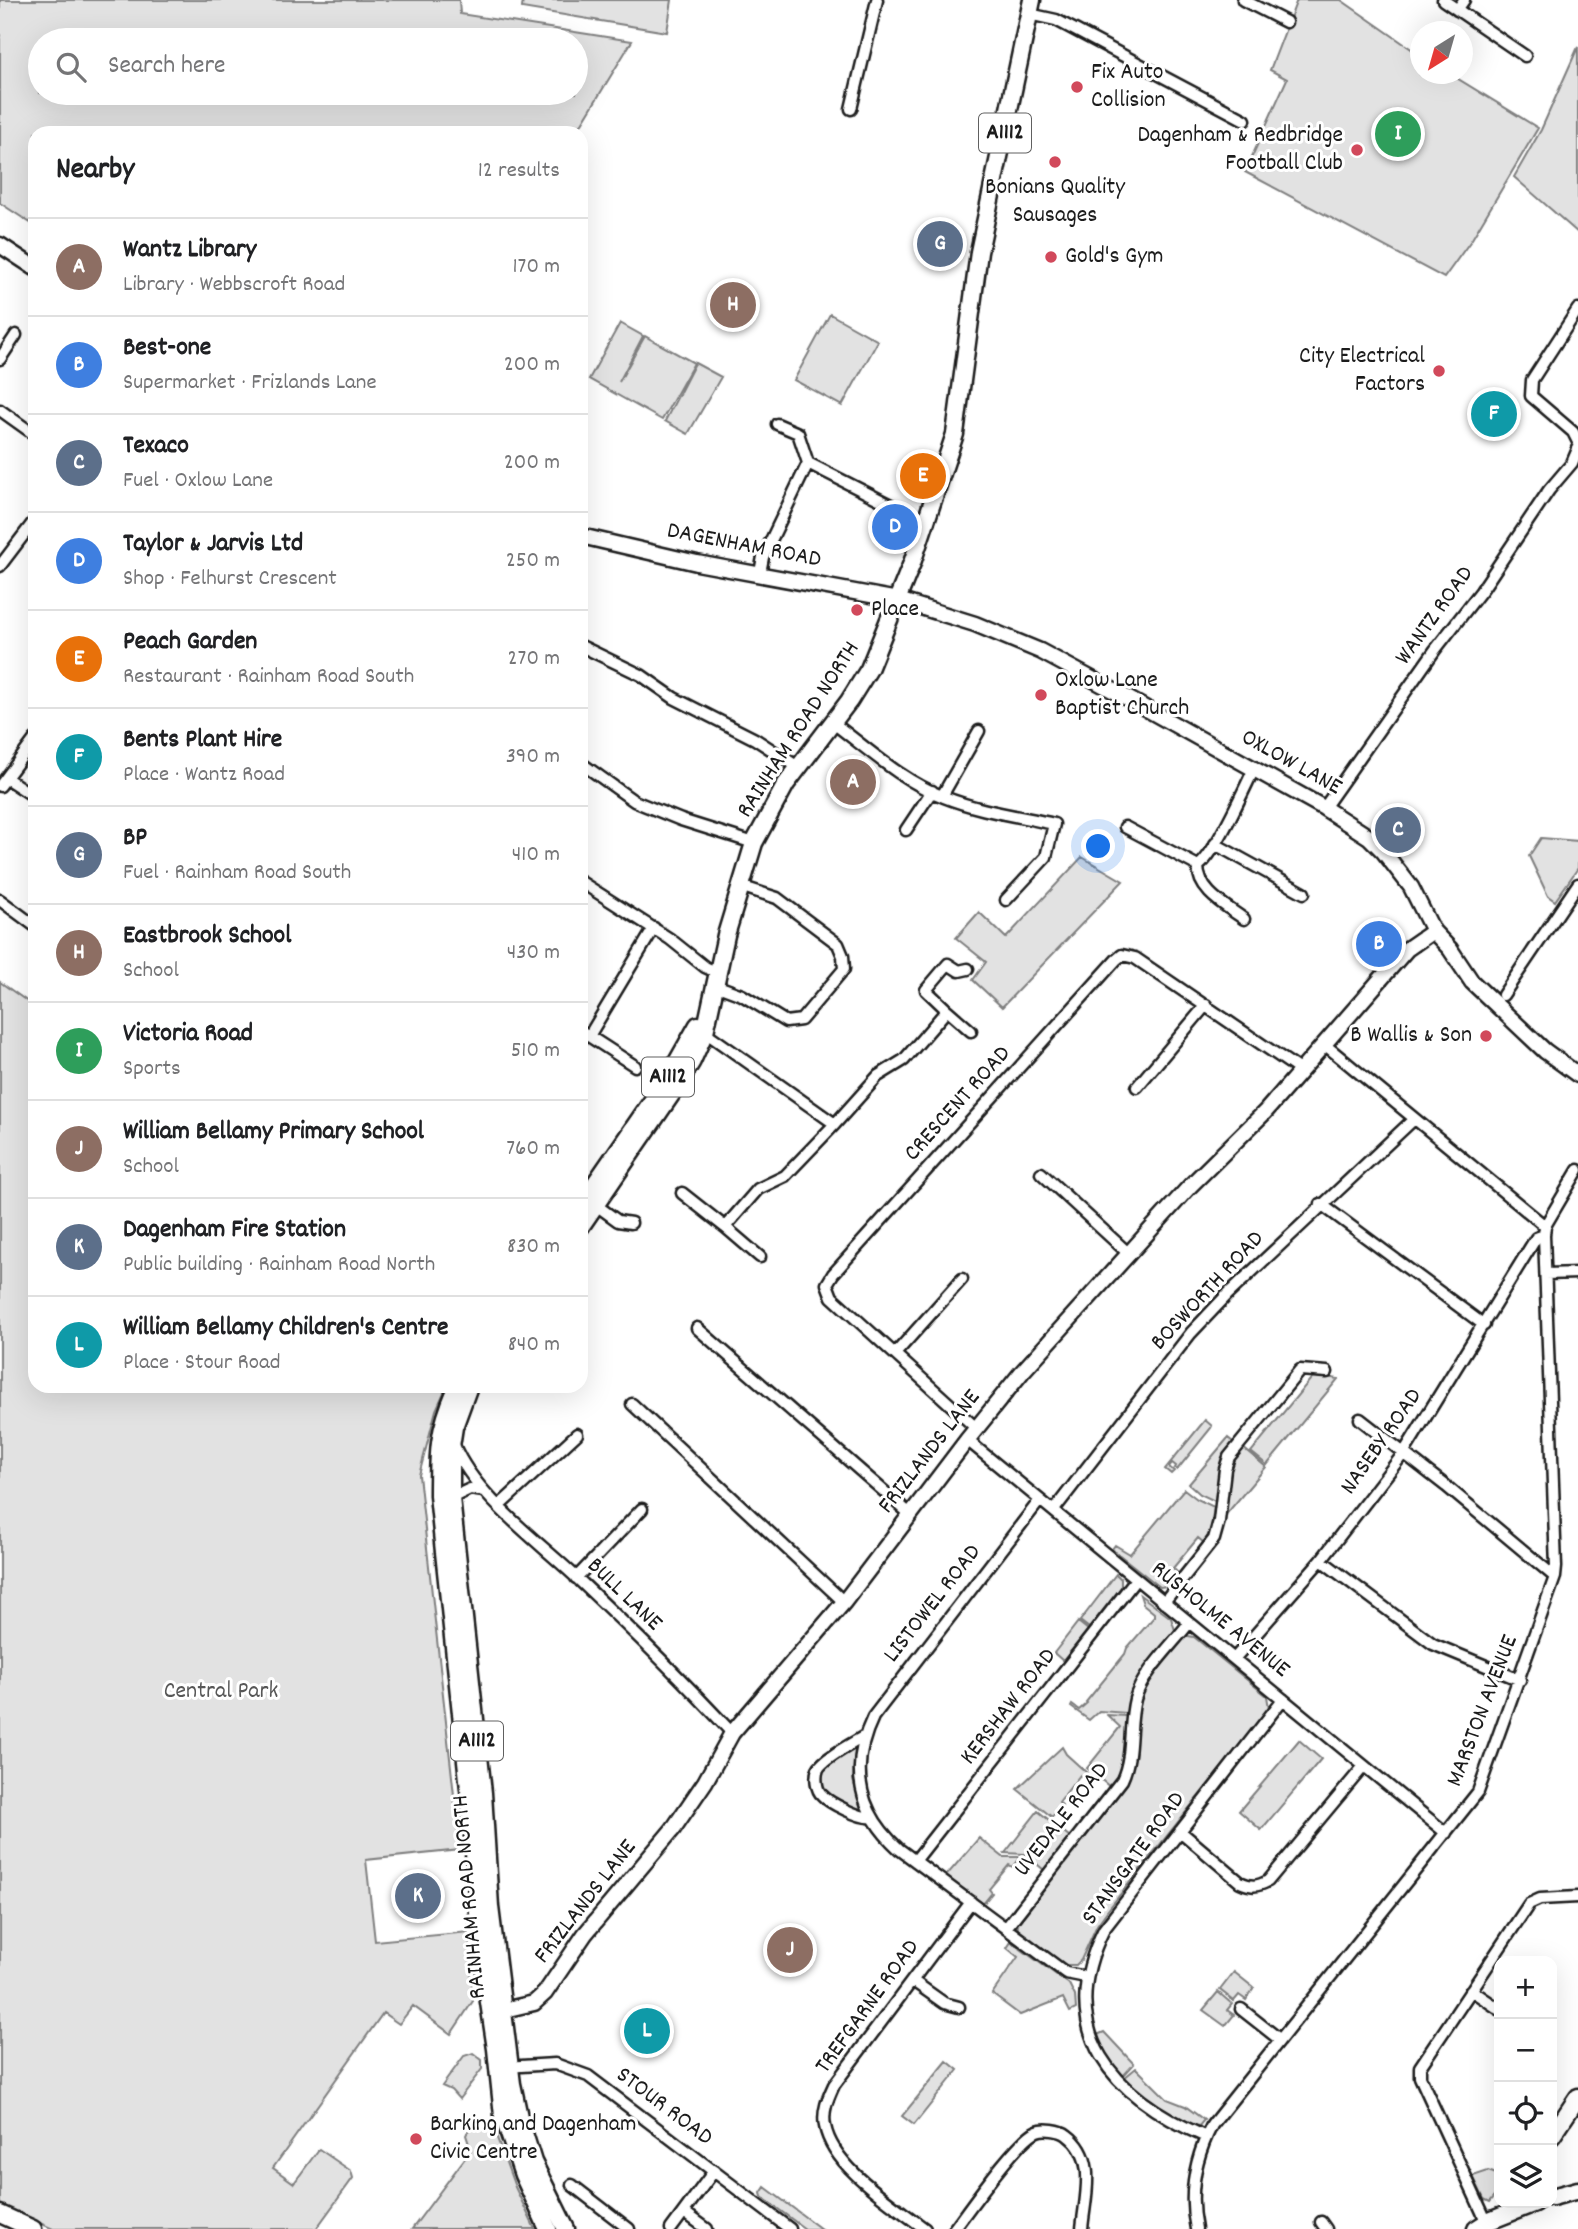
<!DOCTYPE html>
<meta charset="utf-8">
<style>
:root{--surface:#fff;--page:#f2f2f2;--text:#202124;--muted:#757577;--line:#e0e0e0;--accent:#d93025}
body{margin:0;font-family:Dekko,sans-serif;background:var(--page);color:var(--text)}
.controls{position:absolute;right:21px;bottom:21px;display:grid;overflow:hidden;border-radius:14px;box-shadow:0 7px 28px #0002}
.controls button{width:63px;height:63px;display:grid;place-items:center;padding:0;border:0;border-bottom:2px solid var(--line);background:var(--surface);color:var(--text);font:35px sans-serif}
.compass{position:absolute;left:1410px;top:21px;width:63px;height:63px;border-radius:50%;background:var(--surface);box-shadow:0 7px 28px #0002;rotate:217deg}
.you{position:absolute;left:1099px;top:847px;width:24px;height:24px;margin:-18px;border:5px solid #fff;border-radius:50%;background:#1a73e8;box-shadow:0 0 0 10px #1a73e833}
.badge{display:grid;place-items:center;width:46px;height:46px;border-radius:50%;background:var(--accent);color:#fff;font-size:23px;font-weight:700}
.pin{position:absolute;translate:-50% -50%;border:4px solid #fff;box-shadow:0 2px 7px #0006}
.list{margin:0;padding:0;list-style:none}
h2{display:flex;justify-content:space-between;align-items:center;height:91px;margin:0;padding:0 28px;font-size:30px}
h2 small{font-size:23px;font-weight:400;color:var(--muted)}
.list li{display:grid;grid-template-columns:46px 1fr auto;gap:21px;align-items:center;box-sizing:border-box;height:98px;padding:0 28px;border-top:2px solid var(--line)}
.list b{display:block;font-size:26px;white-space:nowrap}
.list p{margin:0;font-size:23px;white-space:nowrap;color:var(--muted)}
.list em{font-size:23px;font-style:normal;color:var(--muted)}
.icon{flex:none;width:38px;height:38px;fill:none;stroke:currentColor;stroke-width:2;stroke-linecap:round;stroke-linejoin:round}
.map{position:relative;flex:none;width:1578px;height:2229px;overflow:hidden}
.search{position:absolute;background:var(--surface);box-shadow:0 7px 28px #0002;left:28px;top:28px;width:560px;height:77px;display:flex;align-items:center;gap:18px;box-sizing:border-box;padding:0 24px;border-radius:38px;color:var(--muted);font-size:26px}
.panel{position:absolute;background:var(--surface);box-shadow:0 7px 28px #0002;left:28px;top:126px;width:560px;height:1267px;border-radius:21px}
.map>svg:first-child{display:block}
.green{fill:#e2e2e2;stroke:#7f7f7f;stroke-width:2;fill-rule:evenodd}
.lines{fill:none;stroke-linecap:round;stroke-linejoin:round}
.street-casing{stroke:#1c1c1c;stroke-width:15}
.secondary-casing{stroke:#1c1c1c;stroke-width:19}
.primary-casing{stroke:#1c1c1c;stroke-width:21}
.street{stroke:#fff;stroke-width:10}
.secondary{stroke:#fff;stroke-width:14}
.primary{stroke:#fff;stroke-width:16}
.poi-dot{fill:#d1495b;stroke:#fff;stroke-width:2.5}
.labels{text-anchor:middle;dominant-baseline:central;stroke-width:6;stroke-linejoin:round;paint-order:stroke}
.shield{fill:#fff;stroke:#606060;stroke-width:2}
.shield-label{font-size:23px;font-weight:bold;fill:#1c1c1c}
.poi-label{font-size:24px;fill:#1c1c1c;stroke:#fff;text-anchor:start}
.street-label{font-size:24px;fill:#1c1c1c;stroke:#fff}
.park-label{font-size:24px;fill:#575757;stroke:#fff}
</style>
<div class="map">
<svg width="1578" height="2229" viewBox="0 0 1578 2229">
<rect width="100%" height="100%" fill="#fff"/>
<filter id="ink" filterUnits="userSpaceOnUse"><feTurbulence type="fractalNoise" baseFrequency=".0143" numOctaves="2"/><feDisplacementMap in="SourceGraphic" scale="14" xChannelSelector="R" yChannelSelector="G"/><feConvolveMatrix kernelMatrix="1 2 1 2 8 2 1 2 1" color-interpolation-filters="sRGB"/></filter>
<g filter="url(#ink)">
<path class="green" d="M0,0H459L460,14L632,41L576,133H35V226L0,203ZM576,40V93H40V40Z
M523,0H672L667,32L522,8Z
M1297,0H1341L1420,55V74H1450L1538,128L1472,239L1444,278L1245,172L1287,79L1270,70Z
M1578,47V233L1514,177L1541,130Z
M830,314L878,341L842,406L794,380Z
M620,323L643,336L619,382L645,336L694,363L662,420L589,379Z
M695,363L721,377L688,434L665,421Z
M1541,838L1578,841V868L1555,901L1548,896L1529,856Z
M1082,857L1123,881L1002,1007L973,980L986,962L956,938L979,912L1006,938Z
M0,982L35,1007V1386H447L436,1410L419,1475L460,1850L366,1860L375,1941L469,1932L473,2001L451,2034L413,2006L399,2024L383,2013L273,2168L294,2183L319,2149L351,2171L353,2178L316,2229H53L0,2205Z
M1314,1375L1338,1379L1267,1465L1251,1452Z
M1205,1420L1212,1426L1211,1428L1177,1470L1175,1468L1176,1466L1172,1463L1169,1467L1174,1471L1171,1474L1165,1469Z
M1228,1438L1233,1442L1221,1459L1215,1501L1200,1494L1189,1484Z
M1242,1447L1266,1467L1223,1518L1229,1468Z
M1184,1489L1197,1499L1214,1507L1211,1529L1204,1543L1198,1538L1173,1568L1179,1574L1168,1586L1160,1587L1112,1549L1115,1545L1130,1554Z
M1116,1574L1121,1579V1587L1089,1628L1080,1621Z
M1140,1595L1171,1618L1175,1630C1156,1661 1131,1674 1127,1713L1099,1711L1089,1720L1071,1707L1072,1705L1079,1710L1087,1703L1086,1702L1125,1654L1127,1648L1154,1617V1613L1143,1604Z
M1078,1622L1088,1630L1063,1661L1054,1653Z
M1188,1636L1194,1637L1267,1696L1269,1708L1107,1911L1097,1925L1081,1960L1076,1965H1062L1019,1931L1017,1924L1130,1777C1137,1751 1131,1714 1142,1691C1152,1672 1170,1655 1183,1639Z
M1107,1715L1127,1716C1125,1741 1127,1766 1110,1787L1087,1768L1120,1727Z
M1299,1740L1321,1759L1261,1830L1239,1811Z
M1062,1747L1066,1754L1087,1773L1083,1777L1080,1775L1059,1802L1062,1805L1052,1817L1017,1789Z
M852,1748H855L853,1780L862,1811L860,1812C846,1807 805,1788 824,1767C831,1760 843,1754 852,1748Z
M1038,1811L1070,1837L1044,1870L1025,1854L1005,1853Z
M979,1838L1003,1857H1021L1013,1867L1009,1865L989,1889L992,1893L983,1904L946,1876Z
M1011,1942L1069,1984L1075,1996L1076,2009L1070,2012L1063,1998L1020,2015L992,1994L1018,1957L1007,1948Z
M1234,1972L1254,1988L1246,2000L1239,1995L1234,2001L1220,1990Z
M1218,1992L1232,2004L1227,2010L1234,2015L1225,2026L1203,2010Z
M1104,2032L1134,2064L1123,2076C1111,2064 1103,2051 1097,2035Z
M473,2053L482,2060V2069L459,2099L451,2090L442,2086L464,2056Z
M947,2061L958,2070L914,2125L902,2116Z
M1136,2068L1167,2099L1185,2106L1204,2120L1199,2126C1175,2125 1141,2094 1124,2078Z
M479,2122L487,2123L493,2127L515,2187L535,2229H412L471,2150L466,2135L471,2126Z
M1488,2171L1499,2175V2191L1490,2202L1484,2199L1473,2176Z
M765,2187L821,2229H805L762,2197L761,2193Z"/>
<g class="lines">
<g class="street-casing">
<path id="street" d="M1243,0L1286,22
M1443,0L1525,56
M1457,10L1464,0
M1029,14L1056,20L1245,120
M851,109L877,0
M1578,309L1532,380L1531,396L1573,432L1578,442
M0,359L16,335
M0,410L35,435
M777,424L798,433L808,463
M0,566L35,520
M760,573L763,557L808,463L926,523
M581,646L641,675L674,698L755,739L798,767
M832,722C868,749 902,781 944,797C979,811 1018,816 1054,824L1046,857L1006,900
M581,763L634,801L681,820L754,843
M6,778L35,797
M0,786L35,739
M942,796L979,731
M1324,808L1435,650L1481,591L1549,490L1572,463L1578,449
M1125,827L1198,866
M906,830L932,791
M1215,844L1304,893
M1198,866C1214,857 1244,789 1254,769
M1198,866C1198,892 1225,905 1244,919
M581,882L670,939L705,967L718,973
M0,900L35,926
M715,985L742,995L786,1022L801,1020L844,969L843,956L838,944L777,898L740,886
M1503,995L1578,884
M947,1010L971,1031
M581,1031L635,1066
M705,1032L835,1124L878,1076L904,1060L947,1010L926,990L948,964L959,971L968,969
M589,1036L654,928
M1324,1044L1545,1226
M1137,1087L1206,1005
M1041,1173L1128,1253
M682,1193L725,1227
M1321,1204L1484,1325
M596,1205L618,1221L631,1223
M760,1257L725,1227L758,1189L785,1176L835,1124
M1546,1274L1578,1273
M697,1328L910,1514
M895,1354L962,1279
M632,1404L844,1602
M1360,1419L1446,1486L1555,1577
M976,1428L832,1297L827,1284L833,1274L1116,960L1122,955L1135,958L1301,1071
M967,1440L1446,1833
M454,1445C475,1496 537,1540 577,1578C630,1628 682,1679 732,1733
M451,1498L470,1489L484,1491
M1040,1500L873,1717C849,1767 858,1812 899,1849L1066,1973L1086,1977
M499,1506L577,1434
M1054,1510L1191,1333L1228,1294L1414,1119
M1321,1560L1433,1644L1520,1680
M576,1578L642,1509
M1164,1602L1214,1539L1219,1521L1225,1469L1229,1457L1300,1370L1327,1372
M1234,1659L1321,1560L1403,1454L1536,1238L1544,1235
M863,1737C853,1743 823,1759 818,1769C815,1776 816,1790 822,1795C829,1803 861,1819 871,1817
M1180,1831L1240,1882C1251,1887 1257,1887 1268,1881L1364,1766
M915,1861L1136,1579
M1006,1928L1122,1780C1134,1754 1128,1726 1135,1699C1142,1673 1173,1644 1189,1623
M913,1981L944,2003L959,2007
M1471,1990L1499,2009
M1241,2009L1279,2039
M504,2067L555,2064L588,2076L790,2229
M1206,2137C1113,2097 1053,2032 1104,1929L1283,1699
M572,2185L629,2229
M684,2212L707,2229
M1321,2222L1326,2229
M1488,2225L1420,2077V2067L1529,1904L1540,1899L1578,1897
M671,2229L714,2171
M925,2229C893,2204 833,2168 825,2126C822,2111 828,2098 834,2085L971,1902
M954,2229C969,2209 1018,2139 1037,2131C1044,2128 1061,2130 1067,2135C1098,2158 1085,2195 1082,2229
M1196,2229C1188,2192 1195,2158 1212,2125L1478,1792L1555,1577L1556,1567L1544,1235L1545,1226L1578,1170"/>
</g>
<g class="secondary-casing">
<path id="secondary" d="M0,245L35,268
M581,536L697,563L898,600L975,624L1040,651L1118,693L1324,808L1369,837L1383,851L1411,887L1433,931L1450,949L1472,982L1545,1051L1578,1075
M495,2012L534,2003L545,1993L585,1934L673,1829L705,1782L732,1733L844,1602L967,1440L1022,1372L1190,1186L1265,1112L1407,949L1433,931"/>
</g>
<g class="primary-casing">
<path id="primary" d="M581,1204L668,1078L698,1025
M581,1226L675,1089L692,1061L705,1032L726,935L754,843L786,784L849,701L869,669L912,563L955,434L979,252L1032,0
M469,1386L454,1427L451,1446V1498L483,1793L490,1907L512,2084L519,2117L533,2162L566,2229
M456,1390C438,1432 438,1450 438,1495L471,1808L480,1942L496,2049L503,2116L523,2175L548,2229
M1552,2136L1578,2097
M1552,2197L1578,2190
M0,2214L33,2229
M1476,2229L1487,2222L1535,2203"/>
</g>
<use href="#street" class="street"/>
<use href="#secondary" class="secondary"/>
<use href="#primary" class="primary"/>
</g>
</g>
<g class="poi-dot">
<circle cx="1077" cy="87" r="7"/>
<circle cx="1357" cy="150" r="7"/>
<circle cx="1055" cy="162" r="7"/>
<circle cx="1051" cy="257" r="7"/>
<circle cx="1439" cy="371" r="7"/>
<circle cx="857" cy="610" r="7"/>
<circle cx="1041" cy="695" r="7"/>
<circle cx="1486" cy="1036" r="7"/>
<circle cx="416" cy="2139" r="7"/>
</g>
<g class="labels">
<g class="shield">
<rect x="979" y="113.5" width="52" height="39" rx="5"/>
<rect x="642" y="1057.5" width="52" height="39" rx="5"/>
<rect x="451" y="1721.5" width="52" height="39" rx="5"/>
</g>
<g class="shield-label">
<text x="1005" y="133">A1112</text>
<text x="668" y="1077">A1112</text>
<text x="477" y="1741">A1112</text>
</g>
<g class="poi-label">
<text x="1091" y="73">Fix Auto<tspan x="1091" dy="28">Collision</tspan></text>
<text x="1343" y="136" text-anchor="end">Dagenham &amp; Redbridge<tspan x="1343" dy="28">Football Club</tspan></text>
<text x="1055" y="188" text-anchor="middle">Bonians Quality<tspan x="1055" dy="28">Sausages</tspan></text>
<text x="1065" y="257">Gold's Gym</text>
<text x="1425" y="357" text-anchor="end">City Electrical<tspan x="1425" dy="28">Factors</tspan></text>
<text x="871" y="610">Place</text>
<text x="1055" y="681">Oxlow Lane<tspan x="1055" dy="28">Baptist Church</tspan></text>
<text x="1472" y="1036" text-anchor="end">B Wallis &amp; Son</text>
<text x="430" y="2125">Barking and Dagenham<tspan x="430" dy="28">Civic Centre</tspan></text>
</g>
<g class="street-label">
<text transform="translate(744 546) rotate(11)">DAGENHAM ROAD</text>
<text transform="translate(1435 616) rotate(-54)">WANTZ ROAD</text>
<text transform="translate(799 730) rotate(-57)">RAINHAM ROAD NORTH</text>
<text transform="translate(1291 763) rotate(29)">OXLOW LANE</text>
<text transform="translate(958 1104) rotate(-48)">CRESCENT ROAD</text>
<text transform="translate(1208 1291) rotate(-47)">BOSWORTH ROAD</text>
<text transform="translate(1382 1442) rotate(-55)">NASEBY ROAD</text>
<text transform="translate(930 1452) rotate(-52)">FRIZLANDS LANE</text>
<text transform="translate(624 1595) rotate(44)">BULL LANE</text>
<text transform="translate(933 1604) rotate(-52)">LISTOWEL ROAD</text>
<text transform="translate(1220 1620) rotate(39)">RUSHOLME AVENUE</text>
<text transform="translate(1009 1707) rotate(-52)">KERSHAW ROAD</text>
<text transform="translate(1483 1711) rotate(-69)">MARSTON AVENUE</text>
<text transform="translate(1062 1820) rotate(-52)">UVEDALE ROAD</text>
<text transform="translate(1134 1859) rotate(-54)">STANSGATE ROAD</text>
<text transform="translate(470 1897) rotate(-95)">RAINHAM ROAD NORTH</text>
<text transform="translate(586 1902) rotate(-52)">FRIZLANDS LANE</text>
<text transform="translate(868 2007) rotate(-54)">TREFGARNE ROAD</text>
<text transform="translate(664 2107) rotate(37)">STOUR ROAD</text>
</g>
<g class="park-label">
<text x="221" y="1692">Central Park</text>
</g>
</g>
</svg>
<div class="controls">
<button>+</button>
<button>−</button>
<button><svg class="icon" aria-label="locate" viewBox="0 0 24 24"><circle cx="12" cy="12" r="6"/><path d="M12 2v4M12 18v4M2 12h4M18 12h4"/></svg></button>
<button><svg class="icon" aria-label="layers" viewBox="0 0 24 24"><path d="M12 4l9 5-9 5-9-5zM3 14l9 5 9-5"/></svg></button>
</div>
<svg class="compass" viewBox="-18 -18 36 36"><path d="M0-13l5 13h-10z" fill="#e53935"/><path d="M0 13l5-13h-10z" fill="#757577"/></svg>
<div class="you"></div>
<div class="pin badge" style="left:853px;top:782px;background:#8d6e63">A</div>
<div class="pin badge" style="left:1379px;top:944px;background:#3f7fe0">B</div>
<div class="pin badge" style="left:1398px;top:830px;background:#5c6f8a">C</div>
<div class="pin badge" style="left:895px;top:527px;background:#3f7fe0">D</div>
<div class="pin badge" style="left:923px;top:476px;background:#e8710a">E</div>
<div class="pin badge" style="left:1494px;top:414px;background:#0f9aa8">F</div>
<div class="pin badge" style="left:940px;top:244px;background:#5c6f8a">G</div>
<div class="pin badge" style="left:733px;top:305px;background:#8d6e63">H</div>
<div class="pin badge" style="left:1398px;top:134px;background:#2e9e5b">I</div>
<div class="pin badge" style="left:790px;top:1950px;background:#8d6e63">J</div>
<div class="pin badge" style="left:418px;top:1896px;background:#5c6f8a">K</div>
<div class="pin badge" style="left:647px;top:2031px;background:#0f9aa8">L</div>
<div class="search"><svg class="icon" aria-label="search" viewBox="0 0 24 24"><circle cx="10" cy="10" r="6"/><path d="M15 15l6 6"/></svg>Search here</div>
<section class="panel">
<h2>Nearby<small>12 results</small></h2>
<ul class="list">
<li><span class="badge" style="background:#8d6e63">A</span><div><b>Wantz Library</b><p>Library · Webbscroft Road</p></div><em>170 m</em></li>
<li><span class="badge" style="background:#3f7fe0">B</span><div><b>Best-one</b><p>Supermarket · Frizlands Lane</p></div><em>200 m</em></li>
<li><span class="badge" style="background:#5c6f8a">C</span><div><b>Texaco</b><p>Fuel · Oxlow Lane</p></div><em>200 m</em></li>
<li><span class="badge" style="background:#3f7fe0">D</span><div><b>Taylor &amp; Jarvis Ltd</b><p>Shop · Felhurst Crescent</p></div><em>250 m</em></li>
<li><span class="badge" style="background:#e8710a">E</span><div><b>Peach Garden</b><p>Restaurant · Rainham Road South</p></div><em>270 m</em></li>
<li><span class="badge" style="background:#0f9aa8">F</span><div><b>Bents Plant Hire</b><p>Place · Wantz Road</p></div><em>390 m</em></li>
<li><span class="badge" style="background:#5c6f8a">G</span><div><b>BP</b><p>Fuel · Rainham Road South</p></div><em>410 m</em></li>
<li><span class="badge" style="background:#8d6e63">H</span><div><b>Eastbrook School</b><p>School</p></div><em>430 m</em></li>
<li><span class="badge" style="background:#2e9e5b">I</span><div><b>Victoria Road</b><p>Sports</p></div><em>510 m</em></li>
<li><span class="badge" style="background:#8d6e63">J</span><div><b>William Bellamy Primary School</b><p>School</p></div><em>760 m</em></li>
<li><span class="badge" style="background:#5c6f8a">K</span><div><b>Dagenham Fire Station</b><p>Public building · Rainham Road North</p></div><em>830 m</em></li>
<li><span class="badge" style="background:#0f9aa8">L</span><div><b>William Bellamy Children's Centre</b><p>Place · Stour Road</p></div><em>840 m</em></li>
</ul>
</section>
</div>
